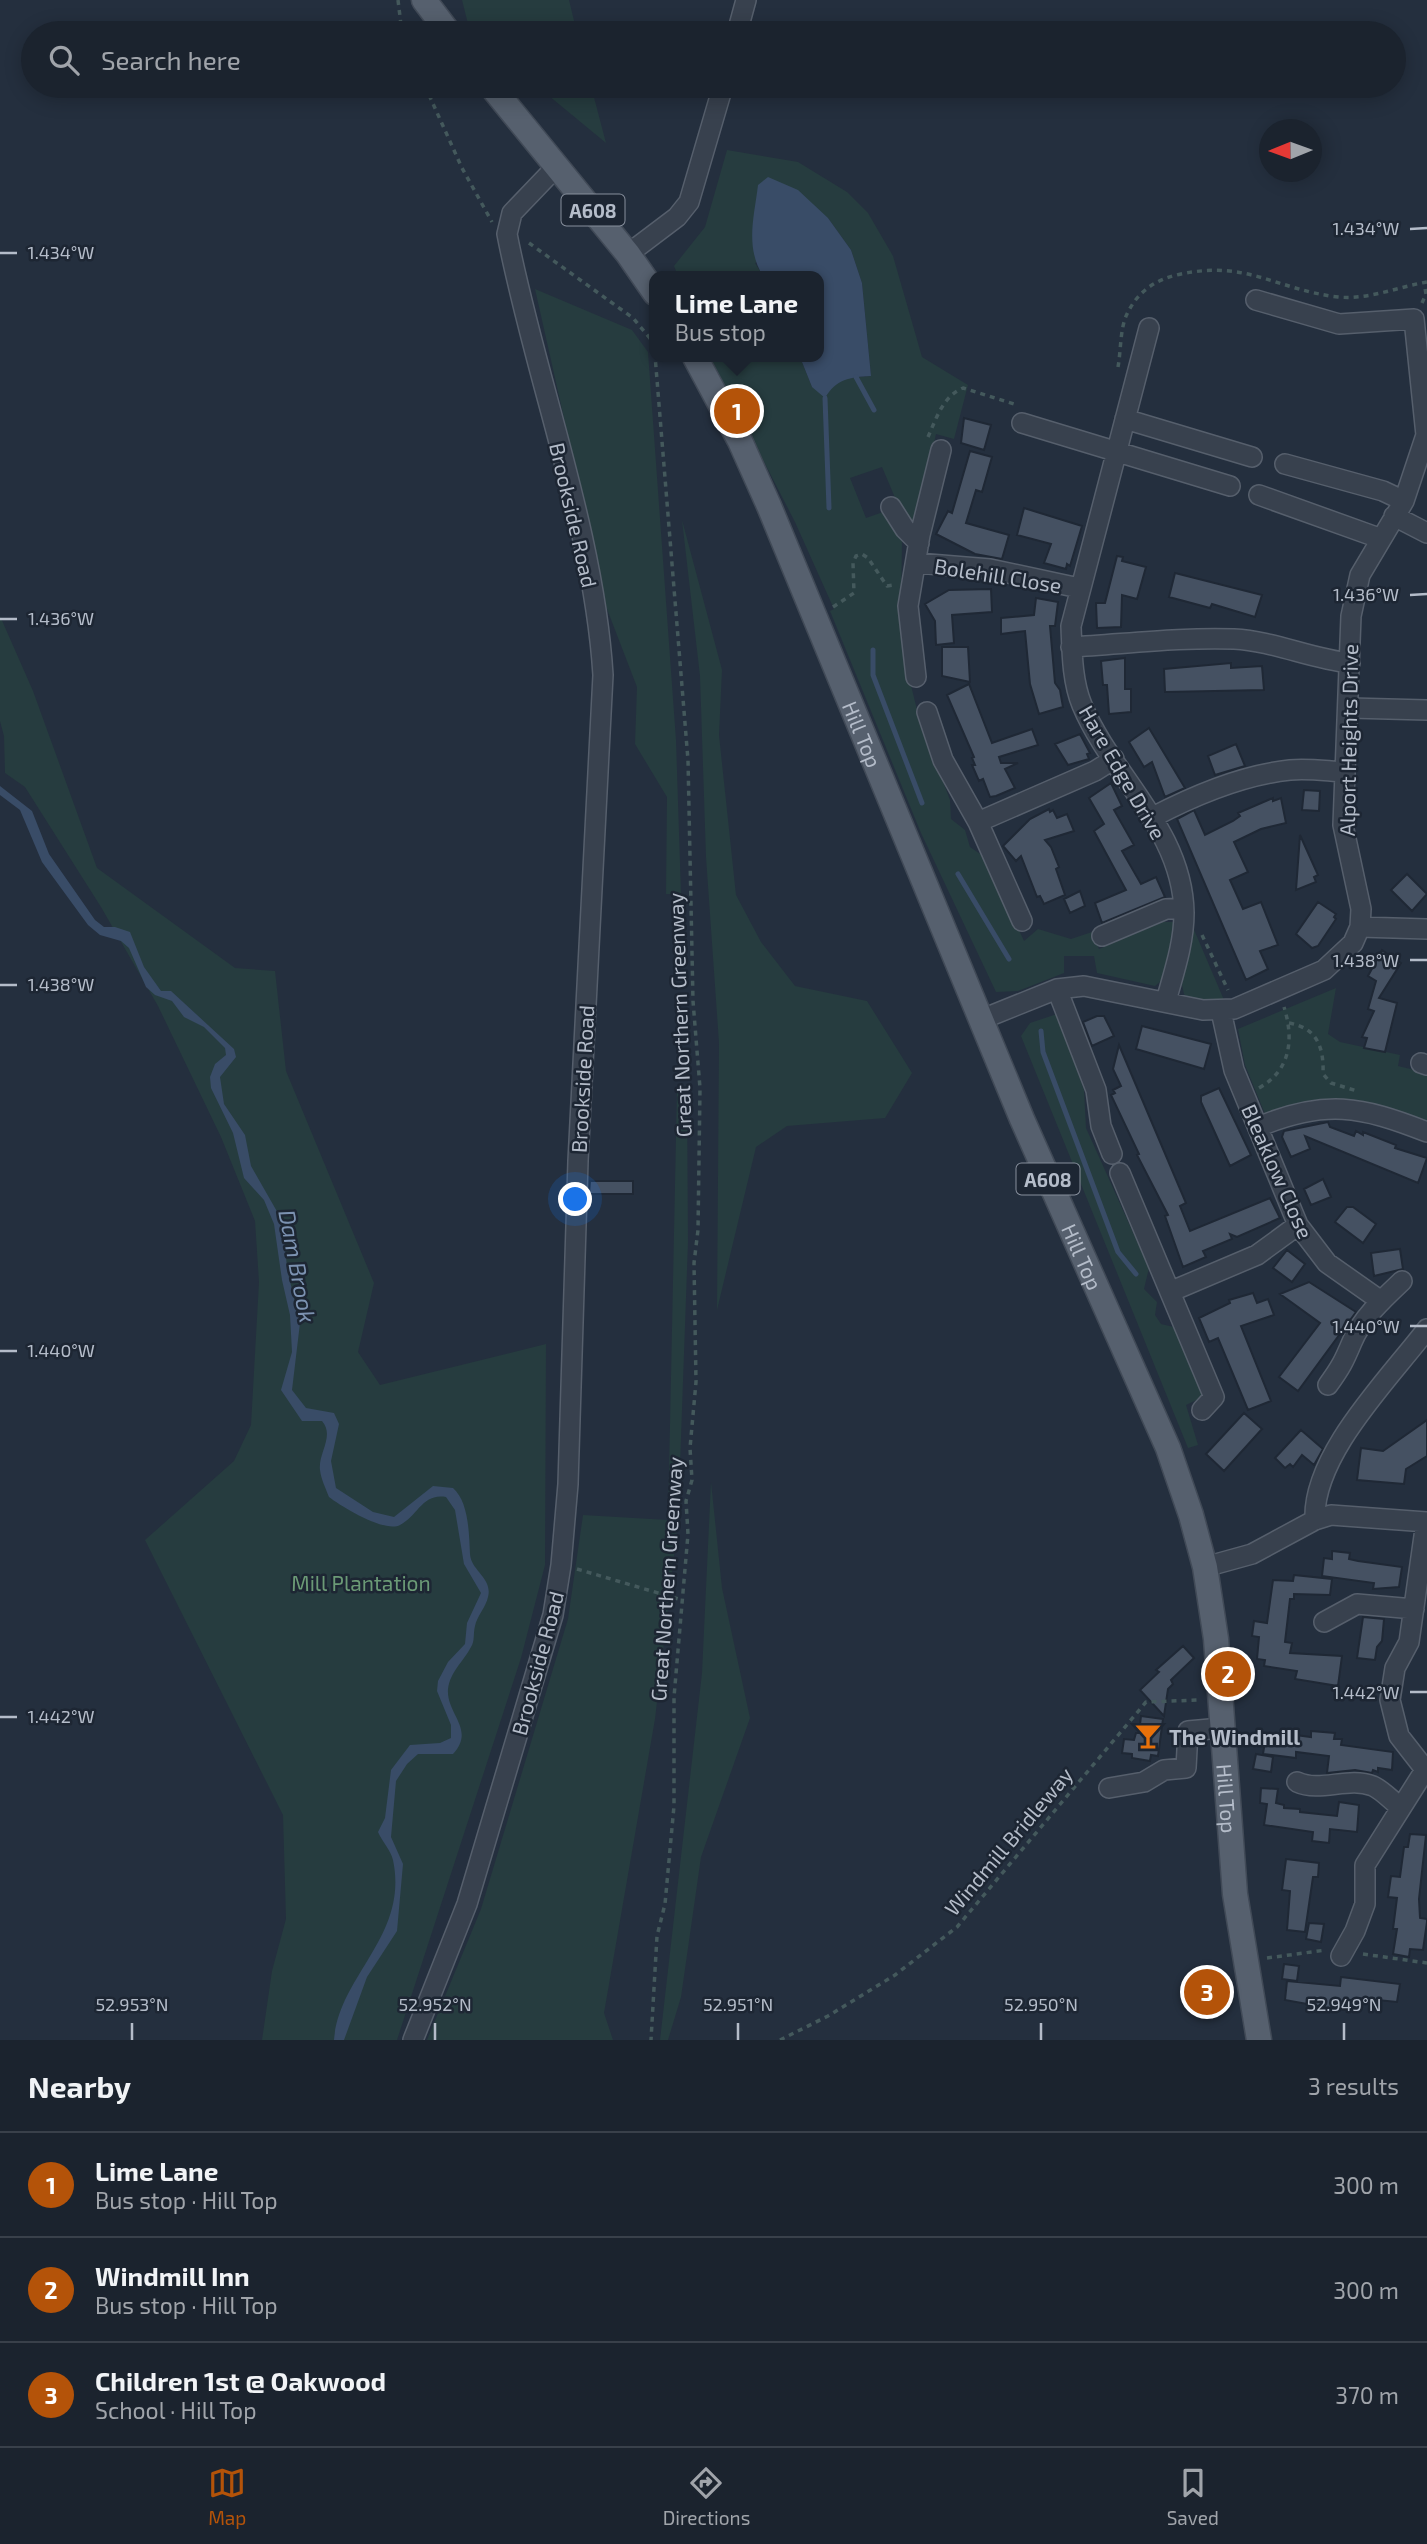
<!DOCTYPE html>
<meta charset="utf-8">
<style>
:root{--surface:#1b232e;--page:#282f3a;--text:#f1f3f6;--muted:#a0a4aa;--line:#39404a;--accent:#b45309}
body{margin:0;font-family:"Exo 2",sans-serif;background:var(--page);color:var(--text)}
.compass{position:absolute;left:1259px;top:119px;width:63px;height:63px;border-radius:50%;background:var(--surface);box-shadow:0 4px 18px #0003;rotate:269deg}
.you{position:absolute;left:576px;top:1200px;width:24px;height:24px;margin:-18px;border:5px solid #fff;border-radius:50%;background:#1a73e8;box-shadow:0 0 0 10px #1a73e833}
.badge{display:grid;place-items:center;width:46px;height:46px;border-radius:50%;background:var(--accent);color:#fff;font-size:23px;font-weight:700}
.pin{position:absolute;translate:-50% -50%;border:4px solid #fff;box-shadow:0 2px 7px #0006}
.popup{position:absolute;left:649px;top:271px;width:175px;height:91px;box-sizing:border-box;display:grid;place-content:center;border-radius:14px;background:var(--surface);filter:drop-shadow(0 2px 5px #0005);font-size:23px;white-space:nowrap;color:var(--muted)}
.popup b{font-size:26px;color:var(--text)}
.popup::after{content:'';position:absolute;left:50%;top:100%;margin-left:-14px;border:14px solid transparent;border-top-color:var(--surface)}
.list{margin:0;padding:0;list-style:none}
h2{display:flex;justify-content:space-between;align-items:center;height:91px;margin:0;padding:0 28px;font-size:30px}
h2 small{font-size:23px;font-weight:400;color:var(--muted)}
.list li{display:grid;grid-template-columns:46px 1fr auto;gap:21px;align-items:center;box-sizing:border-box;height:105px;padding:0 28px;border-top:2px solid var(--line)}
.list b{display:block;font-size:26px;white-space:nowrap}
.list p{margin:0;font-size:23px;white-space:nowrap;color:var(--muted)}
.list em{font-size:23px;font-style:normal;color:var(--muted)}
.icon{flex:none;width:38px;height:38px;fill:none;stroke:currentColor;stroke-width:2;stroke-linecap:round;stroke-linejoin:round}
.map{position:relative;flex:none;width:1427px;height:2040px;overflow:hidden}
.search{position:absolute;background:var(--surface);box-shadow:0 4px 18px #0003;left:21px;right:21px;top:21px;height:77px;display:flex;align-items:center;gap:18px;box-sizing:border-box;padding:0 24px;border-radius:38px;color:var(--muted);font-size:26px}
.sheet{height:406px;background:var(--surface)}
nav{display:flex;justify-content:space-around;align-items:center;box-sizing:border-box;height:98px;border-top:2px solid var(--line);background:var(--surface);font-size:19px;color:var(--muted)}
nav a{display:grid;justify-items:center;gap:4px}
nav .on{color:var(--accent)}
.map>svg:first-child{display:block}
.green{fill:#263c3f}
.water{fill:#394c67}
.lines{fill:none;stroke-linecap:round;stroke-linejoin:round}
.stream{stroke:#394c67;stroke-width:5}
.building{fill:#455162;stroke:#1f2835;stroke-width:2}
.minor-casing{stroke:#565f6c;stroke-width:22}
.major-casing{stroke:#414a57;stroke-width:27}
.path{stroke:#44595c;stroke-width:3.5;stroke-dasharray:5 5;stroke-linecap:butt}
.minor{stroke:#38414e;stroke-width:19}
.major{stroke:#56606e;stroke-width:24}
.ticks{fill:none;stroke:#b4bcc9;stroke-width:2.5}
.labels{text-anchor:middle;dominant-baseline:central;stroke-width:5;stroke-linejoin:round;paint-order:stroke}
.shield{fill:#1d2633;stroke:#878f9c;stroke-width:2}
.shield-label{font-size:19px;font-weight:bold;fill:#b4bcc9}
.street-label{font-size:21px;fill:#b4bcc9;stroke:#1d2633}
.park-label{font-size:21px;fill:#6b9a76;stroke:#1d2633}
.poi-label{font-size:21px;font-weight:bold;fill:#b4bcc9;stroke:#1d2633;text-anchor:start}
.water-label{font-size:23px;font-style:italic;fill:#7c92b1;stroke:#1d2633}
.ticks-label{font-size:18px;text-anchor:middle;fill:#b4bcc9;stroke:#1d2633;stroke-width:5;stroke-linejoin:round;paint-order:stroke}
</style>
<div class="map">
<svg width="1427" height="2040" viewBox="0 0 1427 2040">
<rect width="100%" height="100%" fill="#242f3e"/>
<path class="green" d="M462,0H569L577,33H475L469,28Z
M537,86H591L606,143Z
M727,150L798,162L847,192L868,213L893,256L922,357L968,385L954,439L936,434L915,530L899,507L882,467L850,478L866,518L883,512L902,541L901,611L907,669L919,718L950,800L951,819L965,830L970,847L986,858L1024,941L1038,929L1071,939L1092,932L1099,949L1163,922H1175L1162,980L1155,986L1097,973L1094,956H1064V973L1018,991L996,992L921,833L830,611L834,609L795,522L710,357H800L812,387L831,388L846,378L871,376L862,283L851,250L828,218L755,263L763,276H678L674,266L705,227Z
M535,289L632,330L648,352L676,740L681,894H666L667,797L635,744L637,687L607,609Z
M682,520L722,670L719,735L736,895L761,942L795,986L867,1001L912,1073L885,1118L787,1126L756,1147L717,1310L719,1043L706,857L700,676Z
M0,616L33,691L97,868L235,968L275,971L286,1071L374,1283L358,1352L380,1385L546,1344L545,1565L521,1658L397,2040H262L272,1971L286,1919L283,1815L145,1540L234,1461L251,1425L259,1282L255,1221L221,1137L158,1006L101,907L25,787L5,773L4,736L0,721Z
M1192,925L1224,1000L1191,1001L1184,994L1182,985Z
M1336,988L1328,1034L1340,1042L1400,1055L1398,1066L1427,1073V1122C1358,1099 1337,1093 1265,1114L1245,1065L1238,1029Z
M1057,1014L1084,1090L1086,1128L1149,1268L1144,1289L1157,1302L1155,1315L1161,1324L1178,1328L1205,1396L1186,1405L1198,1445L1188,1448L1021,1036L1030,1023Z
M677,1089L687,1093L688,1242L678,1521L655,1719L604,2013L613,2040H427L481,1909L568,1619L583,1515L668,1520Z
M711,1482L722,1588L750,1718L701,1857L681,1997L668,2040H660L702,1673Z"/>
<path class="water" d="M768,177L798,190L828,218L851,250L862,283L871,376C850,377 836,379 825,398L812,387L800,357H819V276H763C745,247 754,218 758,185Z
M0,786L32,811L49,854L95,920L104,927H115L130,932L144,967L161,991H171L234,1049L236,1057L220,1077L224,1104L245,1135L251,1166L279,1215L284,1231L287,1269L300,1323L292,1390L306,1408L334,1413L339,1424L331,1461L336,1488L373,1512L394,1517L433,1486L453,1488C469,1502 469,1534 470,1554C471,1571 493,1578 488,1597C486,1607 477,1616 475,1626C473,1634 475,1641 471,1647C463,1662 450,1672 448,1689C446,1714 476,1729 453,1754H418L407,1764L396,1781L391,1837L403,1864L397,1931L367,1977L344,2040H334C339,1975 409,1936 393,1860C391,1851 382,1841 378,1832L385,1818L391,1770L410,1745L440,1743L451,1738V1725L437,1691L438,1681L448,1662L465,1644L467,1623L481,1593L464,1564L455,1510L446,1497C422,1493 418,1516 400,1525C385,1533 342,1507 329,1497C326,1489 321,1479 320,1470C318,1453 335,1436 322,1421H302L281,1390L292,1352L290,1315L282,1280L274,1224L264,1200L244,1178L233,1133L211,1088L210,1077L215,1064L226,1055L225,1048L204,1027L184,1017L172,1001L155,995L146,987L129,948L121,941L100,935L88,925L42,862L20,810L0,795Z"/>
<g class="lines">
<path class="stream" d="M856,377L874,410
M825,398L829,508
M873,650V675L922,803
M958,874L1009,959
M1041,1031L1043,1052L1118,1252L1136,1274"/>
</g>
<path class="building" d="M964,418L991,425L984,450L961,443Z
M970,451L992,457L982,492L976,490L966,523L1009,535L1002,559L975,554L936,534L948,511L952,513Z
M1024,508L1082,526L1070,566L1067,564L1066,569L1044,563L1051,544L1017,535Z
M1117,556L1123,557L1122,561L1146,567L1137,599L1122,595L1121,627L1097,628L1096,603H1105Z
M1175,573L1262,595L1255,617L1212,604L1210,608L1169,597Z
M991,589L992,612L952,615L954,643L936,645L935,621L925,604L949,590Z
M1036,598L1058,602L1055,626H1050L1055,683L1060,690L1063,707L1039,714L1030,684L1025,631L1001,634V618L1034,615Z
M942,647H968L970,682L942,676Z
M1125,658V689H1131V712L1109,714L1107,685H1103L1101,661Z
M1231,663V668L1262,666L1264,690L1165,692L1164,669Z
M969,684L992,743L1032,729L1038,745L999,757L1001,763H1018L1005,769L1015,788L996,796L990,797L983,779L979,781L972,765H975L972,758L974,757L947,695Z
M1149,728L1185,788L1165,797L1152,762L1144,767L1129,742Z
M1080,734L1090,753L1087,754L1089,759L1068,765L1055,744Z
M1236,744L1245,766L1215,775L1208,756Z
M1111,783L1122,806L1114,810L1134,845L1122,851L1141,884L1156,877L1165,897L1102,923L1095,903L1126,890L1094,831L1104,824L1089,798Z
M1304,790L1320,791L1319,811L1302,810Z
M1273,798V801L1281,798L1286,823L1261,829L1234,842L1248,872L1230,880L1243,909L1261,902L1278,945L1260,951L1268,969L1246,980L1177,819L1194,810L1205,835L1233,821L1240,816L1238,813Z
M1049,809L1050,812L1053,810L1057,818L1067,814L1074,831L1045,840L1051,847L1059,867L1056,869L1065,895L1044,904L1040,896L1037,897L1021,856L1016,861L1003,846L1030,819Z
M1300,835L1318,875L1314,877L1316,882L1296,890Z
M1407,874L1427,894L1412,911L1391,890Z
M1080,891L1085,906L1070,913L1064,899Z
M1318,902L1336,914L1334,917L1336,919L1318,946L1312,948L1296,934Z
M1382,950L1401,963L1379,998L1397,1003L1385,1052L1364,1048L1367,1038L1362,1037L1374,1011L1368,1009L1376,981L1368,976Z
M1097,1016H1104L1114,1036L1092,1046L1083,1022Z
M1142,1026L1211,1044L1204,1069L1136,1049Z
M1119,1045L1186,1203L1180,1206L1190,1231L1270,1198L1280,1218L1237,1237L1230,1234L1232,1239L1203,1251L1206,1257L1183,1267L1165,1216L1168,1215L1137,1155L1139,1154L1111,1095L1115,1093L1113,1090L1121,1086L1113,1069Z
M1219,1088L1251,1155L1230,1166L1201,1102V1096Z
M1328,1122L1330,1127L1354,1136L1356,1131L1363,1135V1132L1396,1145L1395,1148L1427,1158L1418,1183L1305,1136L1310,1149L1291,1157L1282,1137L1284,1131Z
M1323,1179L1331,1197L1311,1205L1304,1189Z
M590,1181H633V1194H589Z
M1347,1207H1353L1376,1224L1363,1243L1335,1222Z
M1400,1249L1403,1269L1374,1276L1371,1253Z
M1287,1250L1305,1264L1292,1282L1273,1268Z
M1309,1282L1356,1312L1298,1391L1279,1377L1320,1323L1280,1294Z
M1253,1293L1257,1303L1268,1299L1274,1315L1241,1326L1271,1401L1248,1410L1218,1338L1209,1342L1199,1318L1230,1303L1229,1300Z
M1244,1413L1262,1429L1224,1471L1206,1454Z
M1427,1420V1456L1406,1469L1404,1484L1357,1480L1361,1448L1383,1451Z
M1301,1430L1323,1449L1314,1465L1302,1455L1293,1467L1290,1464L1285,1468L1275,1458Z
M1332,1551L1350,1553L1349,1559L1358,1561L1402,1567L1399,1587L1373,1589L1374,1583L1322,1576L1324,1558L1332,1559Z
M1294,1575L1332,1579L1330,1595L1294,1594V1599H1290L1285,1642L1292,1643L1290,1653L1342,1656L1338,1686L1295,1679L1297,1671L1264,1666L1265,1660L1257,1659L1259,1637L1252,1636L1254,1621L1267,1623L1273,1580L1293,1581Z
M1363,1617L1384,1619L1382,1641L1377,1647L1375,1660L1357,1658Z
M1183,1646L1194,1658L1171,1680L1173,1684L1168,1689L1164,1716L1140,1690L1159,1672L1156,1670Z
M1141,1716L1163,1719L1158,1756L1151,1755L1150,1761L1132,1758V1754L1122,1753L1124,1739L1134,1740L1136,1733H1139Z
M1311,1731L1335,1733L1334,1739H1342L1341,1745L1393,1752L1392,1770L1378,1768V1772L1373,1770L1372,1773L1355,1770L1327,1773L1329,1756L1296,1752V1758L1263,1754L1266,1735L1287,1738L1288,1734L1311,1737Z
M1256,1754L1273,1757L1271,1772L1253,1769Z
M1261,1788L1278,1789L1276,1803L1284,1805V1808L1300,1809V1812L1337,1816L1339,1802L1359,1805L1357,1832L1330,1829L1329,1843L1312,1841L1313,1832L1264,1825L1267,1804L1260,1803Z
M1410,1834L1426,1835L1419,1899L1420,1918L1427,1919V1922L1423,1950L1410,1949L1409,1957L1393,1954L1397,1929H1393L1397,1898L1388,1897L1391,1876L1400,1877L1404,1847H1408Z
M1286,1859L1319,1863L1318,1877H1313L1305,1932L1287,1930L1290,1891L1282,1890Z
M1309,1923L1324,1924L1321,1942L1306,1939Z
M1284,1964L1299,1966L1297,1981L1282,1979Z
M1219,1972L1224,2008L1195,2012L1189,1976Z
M1341,1977L1400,1984L1397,2002L1358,1998L1357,2007L1340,2005V2010L1285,2000L1287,1981L1340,1986Z"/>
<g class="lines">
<g class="minor-casing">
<path id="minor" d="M737,33L746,0
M628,254L677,217L689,202L723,86
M1149,328L1071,626C1072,651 1072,681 1082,705C1111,775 1183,830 1184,913C1184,943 1174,972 1166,1001
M1125,419L1252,457
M1022,423L1230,486
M1285,464L1383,491L1404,501
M1259,495L1379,538
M891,507L905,529L919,543
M1394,516L1427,533
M917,563L990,569L1079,588
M1071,647C1125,644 1181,637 1234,639C1274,641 1311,659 1350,663
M916,677L908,606L920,535L941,450
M1350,708L1427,710
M927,712L943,760L978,822L1022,921
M1153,817C1195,795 1242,775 1290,770C1307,768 1326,771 1344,772
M978,822L1095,771L1114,759
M1360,927L1427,929
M1102,936L1166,909L1183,908
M1057,989L1096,1090L1101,1126L1112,1154
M1221,1011L1234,1070L1298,1225L1327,1263L1381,1301
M980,1020L1057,989L1084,986L1203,1010L1234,1009L1324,970L1353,943L1360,927L1361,909L1343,825L1351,616L1360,575L1404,501L1426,435L1414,319L1339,324L1256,300
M1421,1063L1427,1065
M1258,1127C1325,1099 1361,1106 1427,1132
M1120,1173L1214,1397L1202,1410
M1172,1291L1257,1255L1298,1225
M1328,1385C1341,1367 1344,1361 1352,1342C1362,1318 1384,1298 1402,1281
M1315,1520C1312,1455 1389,1379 1427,1329
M1426,1522L1409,1642L1395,1668L1390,1700L1399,1736L1427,1772
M1205,1567L1252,1554L1315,1520L1331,1515L1427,1522
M1324,1622L1357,1604L1414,1609
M1297,1782C1321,1793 1348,1776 1373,1786C1382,1790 1391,1800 1399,1806
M1109,1788L1144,1782L1164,1770L1186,1768L1188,1731L1221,1728
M1341,1956L1355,1931L1365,1904V1865L1425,1770
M413,2040L467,1904L553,1615L561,1565L568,1484L578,1161L603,675C594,529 535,378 507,234L512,213L557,166"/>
</g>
<g class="major-casing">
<g id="major">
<path d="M424,0L449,33"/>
<path d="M491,86L628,254L655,293"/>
<path id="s1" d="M695,357L740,441L769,506L1022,1119L1168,1448L1191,1515L1205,1567L1216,1639L1235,1894L1259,2040"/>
</g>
</g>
<path class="path" d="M398,0L402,33
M425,86L462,168L492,222
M529,243L633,318L654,343L688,760L693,1001L700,1088L698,1230L694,1263L696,1382L690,1448L692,1480L686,1501L688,1534L674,1697V1806L665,1904L657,1936L651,2040
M1422,303L1426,294L1424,282
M1118,367C1121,351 1120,328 1127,314C1138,291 1156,279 1181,274C1248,260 1277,290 1338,297C1369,300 1397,287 1427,282
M928,437C936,419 943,396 963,388L1017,405
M833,607L854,593L853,563L856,556L862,554L868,558L887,586L894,585
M1202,935L1228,990
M1289,1023C1317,1028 1324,1047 1323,1074L1331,1083L1357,1091
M1259,1088C1291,1070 1294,1039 1284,1007
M577,1569L682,1600
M1363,1954L1427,1963
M1267,1958L1326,1950
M780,2040L828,2016L895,1975L957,1927L1146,1702L1199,1700"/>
<use href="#minor" class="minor"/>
<use href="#major" class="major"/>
</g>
<path class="ticks" d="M1410,229L1427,228M0,253H17M1410,595L1427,594M0,619H17M1410,960H1427M0,985H17M1410,1326H1427M0,1351H17M1410,1692H1427M0,1717H17M132,2023V2040M435,2023V2040M738,2023V2040M1041,2023V2040M1344,2023V2040"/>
<defs>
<g id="bar-bare" transform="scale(2.1)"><path d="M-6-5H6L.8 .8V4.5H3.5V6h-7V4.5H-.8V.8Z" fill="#e8710a" stroke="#1d2633" stroke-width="2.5" paint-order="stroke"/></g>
</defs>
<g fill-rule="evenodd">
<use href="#bar-bare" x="1148" y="1736"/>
</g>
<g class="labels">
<g class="shield">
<rect x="561.5" y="194.5" width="63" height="31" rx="5"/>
<rect x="1016.5" y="1163.5" width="63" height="31" rx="5"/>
</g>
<g class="shield-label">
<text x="593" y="210">A608</text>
<text x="1048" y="1179">A608</text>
</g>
<g class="street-label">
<text transform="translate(574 515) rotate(77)">Brookside Road</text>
<text transform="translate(998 575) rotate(9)">Bolehill Close</text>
<text stroke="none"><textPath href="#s1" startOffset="413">Hill Top</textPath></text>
<text transform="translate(1348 740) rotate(-89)">Alport Heights Drive</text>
<text transform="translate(1123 772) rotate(60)">Hare Edge Drive</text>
<text transform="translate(679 1015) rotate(-92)">Great Northern Greenway</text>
<text transform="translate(582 1079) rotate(-87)">Brookside Road</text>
<text transform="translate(1278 1171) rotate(66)">Bleaklow Close</text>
<text stroke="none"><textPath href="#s1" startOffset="980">Hill Top</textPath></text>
<text transform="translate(666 1579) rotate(-86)">Great Northern Greenway</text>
<text transform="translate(537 1663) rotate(-75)">Brookside Road</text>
<text stroke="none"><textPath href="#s1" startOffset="1547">Hill Top</textPath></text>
<text transform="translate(1008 1841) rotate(-50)">Windmill Bridleway</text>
</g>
<g class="park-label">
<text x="361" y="1582">Mill Plantation</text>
</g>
<g class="poi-label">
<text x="1169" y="1736">The Windmill</text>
</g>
<g class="water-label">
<text transform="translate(298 1266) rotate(79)">Dam Brook</text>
</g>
</g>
<g class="ticks-label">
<text x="1366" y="235">1.434°W</text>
<text x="61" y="259">1.434°W</text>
<text x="1366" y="601">1.436°W</text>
<text x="61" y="625">1.436°W</text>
<text x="1366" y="967">1.438°W</text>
<text x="61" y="991">1.438°W</text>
<text x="1366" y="1333">1.440°W</text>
<text x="61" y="1357">1.440°W</text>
<text x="1366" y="1699">1.442°W</text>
<text x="61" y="1723">1.442°W</text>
<text x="132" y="2011">52.953°N</text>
<text x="435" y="2011">52.952°N</text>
<text x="738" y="2011">52.951°N</text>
<text x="1041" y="2011">52.950°N</text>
<text x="1344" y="2011">52.949°N</text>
</g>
</svg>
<svg class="compass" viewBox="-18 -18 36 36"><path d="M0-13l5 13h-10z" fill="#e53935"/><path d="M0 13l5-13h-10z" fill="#a0a4aa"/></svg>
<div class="you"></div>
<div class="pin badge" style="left:737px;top:411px">1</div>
<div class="popup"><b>Lime Lane</b>Bus stop</div>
<div class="pin badge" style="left:1228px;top:1674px">2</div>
<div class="pin badge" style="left:1207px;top:1992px">3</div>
<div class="search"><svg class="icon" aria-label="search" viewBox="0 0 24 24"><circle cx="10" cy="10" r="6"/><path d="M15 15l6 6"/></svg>Search here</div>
</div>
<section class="sheet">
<h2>Nearby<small>3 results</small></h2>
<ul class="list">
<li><span class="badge">1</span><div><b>Lime Lane</b><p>Bus stop · Hill Top</p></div><em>300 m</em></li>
<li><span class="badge">2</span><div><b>Windmill Inn</b><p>Bus stop · Hill Top</p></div><em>300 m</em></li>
<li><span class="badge">3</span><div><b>Children 1st @ Oakwood</b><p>School · Hill Top</p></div><em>370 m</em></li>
</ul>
</section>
<nav>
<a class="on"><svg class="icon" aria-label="map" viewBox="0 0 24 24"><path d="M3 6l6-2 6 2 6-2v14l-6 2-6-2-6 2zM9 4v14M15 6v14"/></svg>Map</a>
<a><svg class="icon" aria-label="directions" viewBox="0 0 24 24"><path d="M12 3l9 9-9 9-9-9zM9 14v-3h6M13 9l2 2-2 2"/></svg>Directions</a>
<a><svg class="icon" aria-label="saved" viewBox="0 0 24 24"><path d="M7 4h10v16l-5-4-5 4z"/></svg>Saved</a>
</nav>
